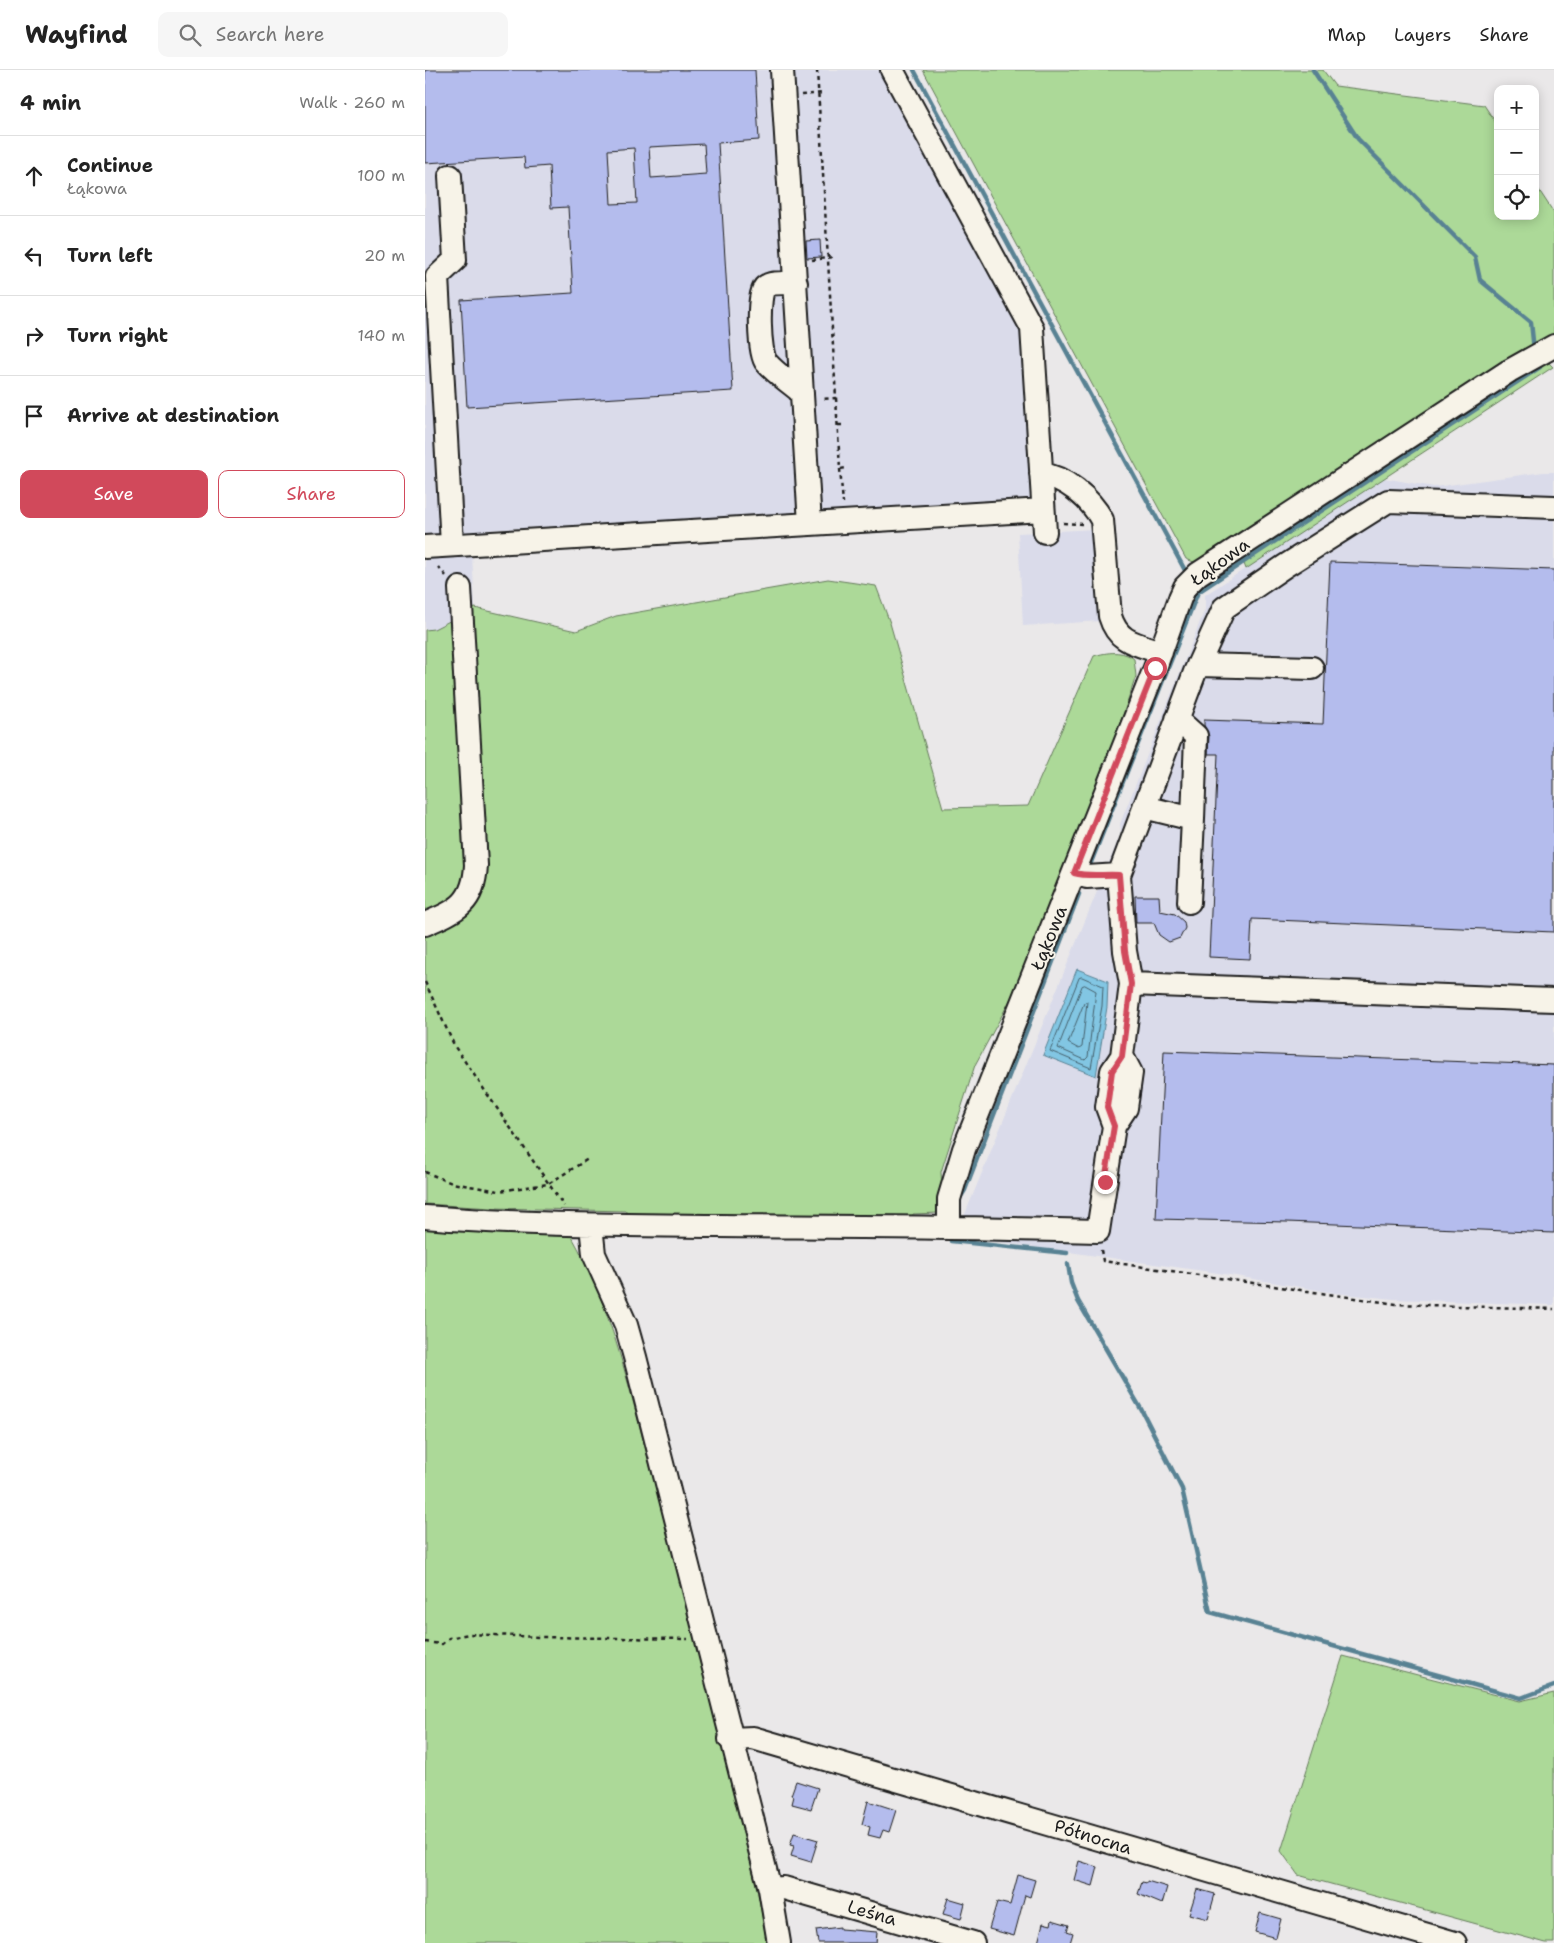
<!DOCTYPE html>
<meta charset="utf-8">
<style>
:root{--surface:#fff;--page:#f6f6f6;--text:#222;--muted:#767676;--line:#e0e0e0;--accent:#d1495b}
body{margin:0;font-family:"Shantell Sans",sans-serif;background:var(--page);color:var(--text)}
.controls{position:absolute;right:15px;top:15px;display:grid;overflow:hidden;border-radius:10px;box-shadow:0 2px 12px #0003}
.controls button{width:45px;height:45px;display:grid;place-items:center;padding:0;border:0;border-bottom:1px solid var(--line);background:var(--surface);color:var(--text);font:25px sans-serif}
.stop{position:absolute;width:15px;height:15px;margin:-11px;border:4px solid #d1495b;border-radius:50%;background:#fff}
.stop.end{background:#d1495b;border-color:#fff;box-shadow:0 1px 5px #0008}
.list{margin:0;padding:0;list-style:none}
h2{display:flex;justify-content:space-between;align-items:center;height:65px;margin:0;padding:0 20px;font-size:21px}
h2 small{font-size:16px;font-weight:400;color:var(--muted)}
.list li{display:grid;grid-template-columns:32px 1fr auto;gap:15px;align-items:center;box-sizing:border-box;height:80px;padding:0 20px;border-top:1px solid var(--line)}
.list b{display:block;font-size:19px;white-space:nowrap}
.list p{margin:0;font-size:16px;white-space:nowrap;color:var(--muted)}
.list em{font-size:16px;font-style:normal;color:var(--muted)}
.actions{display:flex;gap:10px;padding:15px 20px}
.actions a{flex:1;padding:11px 0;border:1px solid var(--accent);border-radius:10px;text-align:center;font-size:18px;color:var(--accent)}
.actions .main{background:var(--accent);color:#fff}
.icon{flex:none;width:28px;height:28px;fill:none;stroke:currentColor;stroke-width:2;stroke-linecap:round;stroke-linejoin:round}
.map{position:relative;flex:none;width:1129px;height:1873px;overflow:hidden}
header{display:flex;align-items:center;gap:30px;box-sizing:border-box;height:70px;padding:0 25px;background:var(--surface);border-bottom:1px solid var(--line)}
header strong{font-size:24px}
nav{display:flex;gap:28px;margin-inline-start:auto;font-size:18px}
.search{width:350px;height:45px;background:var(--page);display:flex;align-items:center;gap:12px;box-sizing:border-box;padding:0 18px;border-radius:10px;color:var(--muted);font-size:19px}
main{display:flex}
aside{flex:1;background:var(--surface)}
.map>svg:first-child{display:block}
.built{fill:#dadbea}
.green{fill:#acd998;stroke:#647a5a}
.water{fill:#82c6e3;stroke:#598293}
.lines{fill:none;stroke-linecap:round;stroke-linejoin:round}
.shore{stroke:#45606c;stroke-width:1}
.stream{stroke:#598293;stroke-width:4.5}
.building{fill:#b4bced;stroke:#1c1c1c;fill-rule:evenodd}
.minor-casing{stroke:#1c1c1c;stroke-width:26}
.path{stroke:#1c1c1c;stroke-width:2.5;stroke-dasharray:4 4;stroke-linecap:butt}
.minor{stroke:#f7f3e8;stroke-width:22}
.route{stroke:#d1495b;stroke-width:6}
.labels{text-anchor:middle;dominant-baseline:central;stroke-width:4;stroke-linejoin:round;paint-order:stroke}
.street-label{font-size:18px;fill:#1c1c1c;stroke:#f7f3e8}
</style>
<header>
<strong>Wayfind</strong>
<div class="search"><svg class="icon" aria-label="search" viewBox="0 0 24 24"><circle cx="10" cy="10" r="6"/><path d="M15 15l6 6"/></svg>Search here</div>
<nav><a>Map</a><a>Layers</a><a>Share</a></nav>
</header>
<main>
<aside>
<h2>4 min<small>Walk · 260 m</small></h2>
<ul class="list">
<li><svg class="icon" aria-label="ahead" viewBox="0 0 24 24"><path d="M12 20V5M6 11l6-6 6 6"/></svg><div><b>Continue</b><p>Łąkowa</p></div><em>100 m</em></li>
<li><svg class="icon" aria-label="left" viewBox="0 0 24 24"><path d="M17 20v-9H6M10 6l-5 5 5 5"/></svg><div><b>Turn left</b></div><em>20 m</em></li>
<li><svg class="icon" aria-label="right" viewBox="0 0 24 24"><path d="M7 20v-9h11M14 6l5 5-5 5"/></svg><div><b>Turn right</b></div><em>140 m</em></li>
<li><svg class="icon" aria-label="arrive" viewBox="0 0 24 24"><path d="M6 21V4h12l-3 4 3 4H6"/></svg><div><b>Arrive at destination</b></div></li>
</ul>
<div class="actions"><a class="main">Save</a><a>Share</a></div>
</aside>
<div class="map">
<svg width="1129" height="1873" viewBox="0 0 1129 1873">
<rect width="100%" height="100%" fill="#eae8e9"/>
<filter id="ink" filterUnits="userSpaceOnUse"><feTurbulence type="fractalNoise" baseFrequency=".02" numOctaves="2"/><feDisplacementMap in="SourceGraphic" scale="10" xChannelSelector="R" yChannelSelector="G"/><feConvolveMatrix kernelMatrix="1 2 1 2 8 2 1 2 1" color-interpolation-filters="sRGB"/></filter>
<g filter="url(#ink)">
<path class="built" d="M0,0H479L617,252L626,430L61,460L47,485L50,538L9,559L0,560Z
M1118,402H1129V1235L969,1229L910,1223L793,1203L531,1166L696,763L695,754L780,539V525L959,408L1009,417Z
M671,459L676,551L598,556L593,463Z"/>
<path class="green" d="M498,0H898L910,16L1059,35L1073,56V146H1110V114L1129,143V267L774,494L761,489Z
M1121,290L1128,297L821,499L815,483Z
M403,509L451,516L465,553L518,738L603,736L669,586C682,582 698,580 709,589L711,606L680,700L627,825L597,908L550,995L516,1102L518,1137L513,1143L488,1144V1149L200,1146L201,1141L68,1138L0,1134V560L9,559L50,538L151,561L191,546Z
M0,1158L146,1165C188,1239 206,1326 228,1407C264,1544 297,1681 332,1818L342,1873H0Z
M918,1586L1095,1631L1129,1623V1873H1121L873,1805L856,1781Z"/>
<path class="water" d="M652,899L683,911L682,937L671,1006L618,985Z"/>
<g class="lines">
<path class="shore" d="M657,907L678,916L677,936L666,998L625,981L654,908Z
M660,915L671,921L663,987L660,990L633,978L657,916Z
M662,932L657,977L654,979L643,973L659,933Z"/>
<path class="stream" d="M489,0L762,504
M888,0L933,69L1050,187L1055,210L1106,252L1109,280
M665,795L773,522L1115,297
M535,1128L540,1120L654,824
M526,1171L642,1183
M643,1194L646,1213L653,1231L716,1339L757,1419L785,1542L1096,1628L1129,1616"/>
</g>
<path class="building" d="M0,0H330L334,70L293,73L308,321L42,337L36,230L148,223L143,137L126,138L124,96L100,98L99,87L0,93ZM279,74L281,104L226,108L224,77ZM209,78L212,133L186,134L183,80Z
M395,170L396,187L382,188L381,171Z
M905,492L1129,500V862L827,849L825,889L784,887L793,684H783L784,666L779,655V650L898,654Z
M710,826H734L735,841L750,844L759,852L760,858L755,868L744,872L734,865L729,853H711Z
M739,981L1129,995V1163L862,1152L731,1149Z
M371,1711L393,1718L386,1739L367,1734L369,1726L366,1725Z
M443,1731L471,1740L464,1762L458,1760L455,1768L443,1765L445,1757L437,1754Z
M369,1763L393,1770L386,1792L366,1786L369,1776L365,1775Z
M654,1791L673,1797L668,1816L649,1810Z
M593,1805L610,1810L605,1827L600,1825L589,1866L564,1859L572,1832L585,1835Z
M722,1811L742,1817L737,1834L713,1824L717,1812L722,1813Z
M772,1819L790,1824L783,1849L764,1844Z
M523,1828L540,1833L536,1849L518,1844Z
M835,1843L856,1849L851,1868L830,1862Z
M627,1850L644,1855L642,1861L648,1863L645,1873H613L618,1853L626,1855Z
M415,1857V1859L452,1862L451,1873H393L391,1860Z"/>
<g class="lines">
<g class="minor-casing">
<path id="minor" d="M357,0L385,454
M467,0L607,258L620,462
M25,106L30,190L12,207L27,475
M371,213C363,214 347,211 340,217C332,223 334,284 341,292C351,304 366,313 377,323
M616,404C640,407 665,428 677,450L685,546C693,573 712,574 736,582
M0,477L618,440
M773,595L887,598
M719,737L768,749L771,666L752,649
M649,803L662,807L694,805L700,881L706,914
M694,805L770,602L799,538L860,496L963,431L1129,437
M764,832L768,749
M0,854C33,840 49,833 51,795L35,518
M689,1056L682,1037L687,1001L697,986L706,914L1129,930
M0,1147C98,1155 197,1155 295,1156C421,1157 547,1157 673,1161L689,1056L701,1038L706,1003L697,986
M166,1155L169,1184L201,1255L210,1287L345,1819L354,1873
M524,1157V1129L539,1079L730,598L755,528L760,517L773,504L1084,301L1129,276
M305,1669L328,1668L1030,1873
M345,1819L359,1818L548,1873"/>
</g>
<path class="path" d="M392,0L411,328L396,329
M376,25L399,23
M387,190L409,187
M411,328L415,399L422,398
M413,355H419
M415,399L418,433
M638,453L657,454
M13,497L22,507
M0,912L30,977L139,1136
M0,1102L27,1113L74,1121L123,1114L163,1089
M676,1180L678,1191L971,1234L1129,1239
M0,1572L17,1574L24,1568L44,1564L116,1567L263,1569"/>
<use href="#minor" class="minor"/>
</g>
</g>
<g class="lines" filter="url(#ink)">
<path class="route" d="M680,1112L689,1056L682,1037L687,1001L697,986L706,914L700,881L694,805C678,804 664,807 649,803L730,598"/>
</g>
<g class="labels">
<g class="street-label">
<text transform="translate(795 492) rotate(-36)">Łąkowa</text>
<text transform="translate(624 868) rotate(-68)">Łąkowa</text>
<text transform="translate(668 1767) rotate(17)">Północna</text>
<text transform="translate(447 1843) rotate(16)">Leśna</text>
</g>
</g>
</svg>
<div class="controls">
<button>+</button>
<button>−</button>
<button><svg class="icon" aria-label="locate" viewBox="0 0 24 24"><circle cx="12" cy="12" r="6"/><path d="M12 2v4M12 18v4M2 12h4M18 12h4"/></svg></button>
</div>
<div class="stop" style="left:730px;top:598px"></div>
<div class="stop end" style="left:680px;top:1112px"></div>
</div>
</main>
